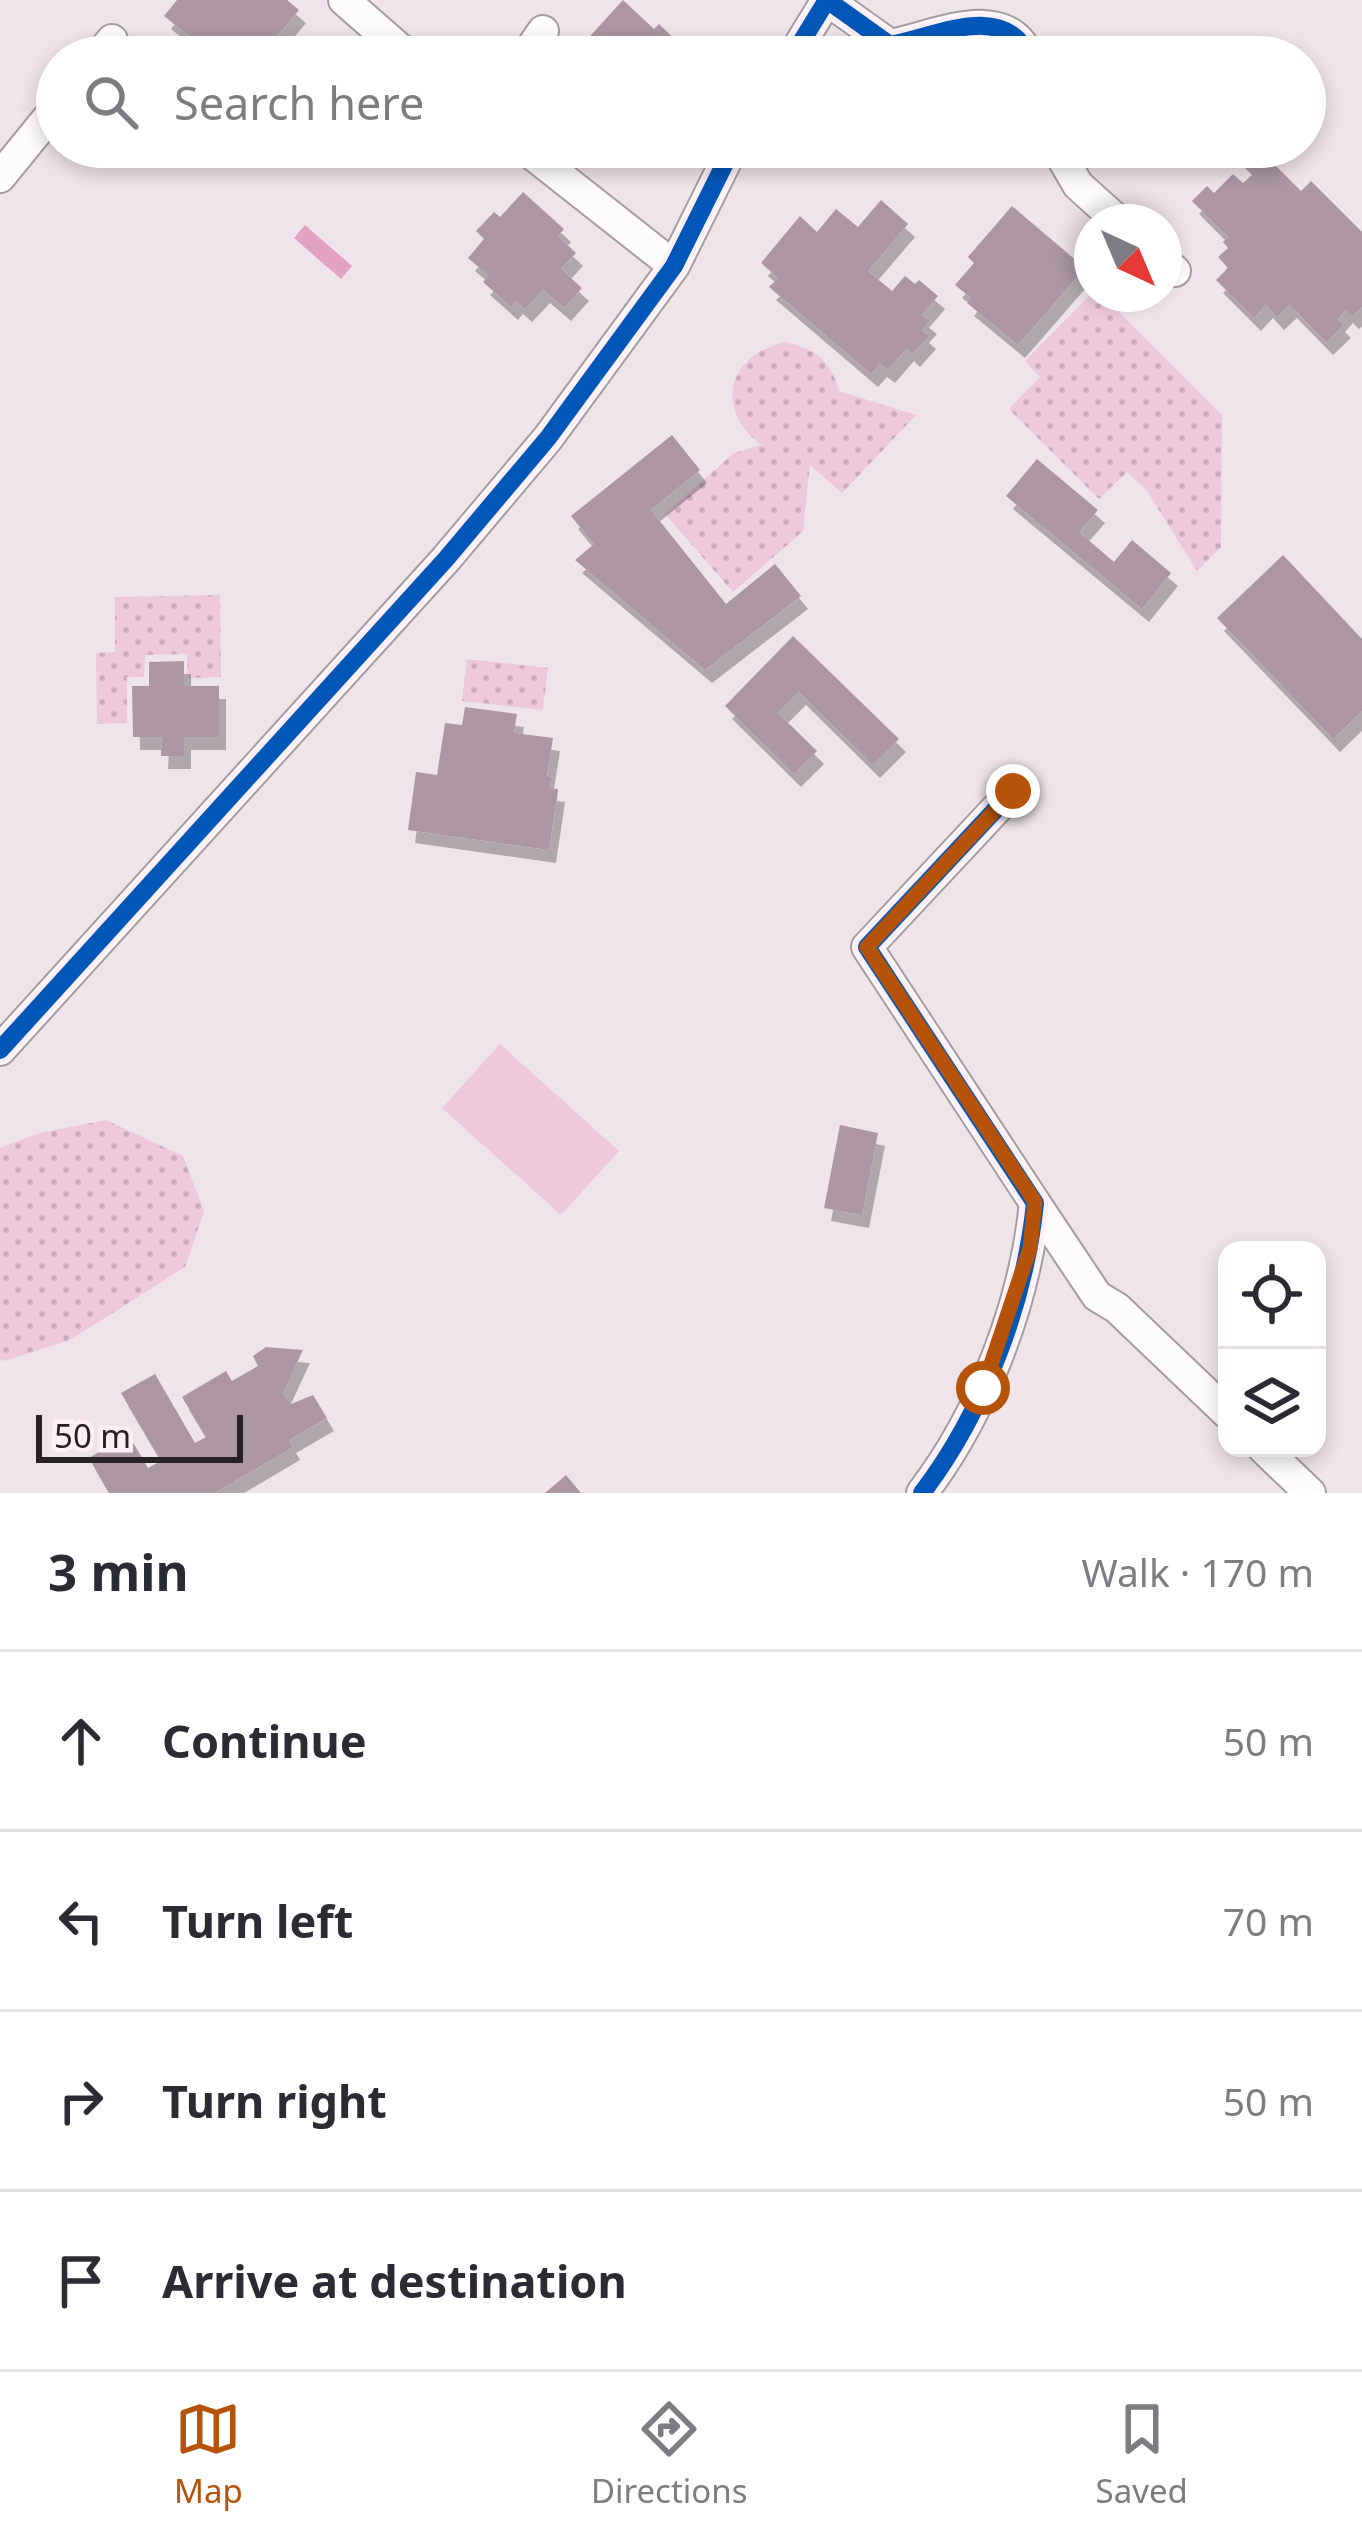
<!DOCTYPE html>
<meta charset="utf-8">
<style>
:root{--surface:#fff;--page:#f7f7f7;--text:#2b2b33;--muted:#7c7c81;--line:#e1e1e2;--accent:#b45309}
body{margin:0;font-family:"Noto Sans",sans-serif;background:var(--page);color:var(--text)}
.controls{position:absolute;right:36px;bottom:36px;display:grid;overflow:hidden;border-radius:24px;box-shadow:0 6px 18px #0003}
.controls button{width:108px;height:108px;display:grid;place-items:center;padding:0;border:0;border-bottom:3px solid var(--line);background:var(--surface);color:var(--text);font:60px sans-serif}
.compass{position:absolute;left:1074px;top:204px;width:108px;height:108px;border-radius:50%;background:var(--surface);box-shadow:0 6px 18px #0003;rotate:136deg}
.scale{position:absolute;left:36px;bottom:30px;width:207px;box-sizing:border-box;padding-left:12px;border:6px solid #272024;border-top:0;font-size:33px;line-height:42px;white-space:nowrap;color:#272024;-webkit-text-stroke:9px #feeef6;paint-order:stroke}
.stop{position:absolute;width:36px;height:36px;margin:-27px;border:9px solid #b45309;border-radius:50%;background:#fff}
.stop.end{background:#b45309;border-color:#fff;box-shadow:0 3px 12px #0008}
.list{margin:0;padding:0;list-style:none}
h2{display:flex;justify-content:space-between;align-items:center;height:156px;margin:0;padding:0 48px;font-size:51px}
h2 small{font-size:39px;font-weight:400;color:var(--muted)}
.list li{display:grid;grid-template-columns:78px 1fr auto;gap:36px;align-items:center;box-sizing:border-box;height:180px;padding:0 48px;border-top:3px solid var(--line)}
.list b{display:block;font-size:45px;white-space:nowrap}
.list em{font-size:39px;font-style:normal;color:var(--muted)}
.icon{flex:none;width:66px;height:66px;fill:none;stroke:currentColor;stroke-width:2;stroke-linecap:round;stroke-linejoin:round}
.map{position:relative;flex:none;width:1362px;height:1493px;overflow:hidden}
.search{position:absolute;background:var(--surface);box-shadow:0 6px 18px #0003;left:36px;right:36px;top:36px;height:132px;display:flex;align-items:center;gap:30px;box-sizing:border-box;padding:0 42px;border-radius:66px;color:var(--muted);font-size:45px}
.sheet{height:876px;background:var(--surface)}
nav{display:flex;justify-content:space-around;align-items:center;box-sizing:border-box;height:168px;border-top:3px solid var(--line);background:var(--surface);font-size:33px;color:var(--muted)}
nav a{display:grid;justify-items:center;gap:6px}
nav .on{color:var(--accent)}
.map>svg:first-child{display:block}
.green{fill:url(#green-dots)}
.pitch{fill:#eec9db}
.water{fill:#e2a2c4}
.building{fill:#ab96a2;filter:url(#shadow)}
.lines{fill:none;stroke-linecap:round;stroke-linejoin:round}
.minor-casing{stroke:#a59ca0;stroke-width:34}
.minor{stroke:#fdfbfc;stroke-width:30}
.cycleway-casing{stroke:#feeef6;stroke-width:26}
.cycleway{stroke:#0057b8;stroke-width:18}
.route{stroke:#b45309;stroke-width:15}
</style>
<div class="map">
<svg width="1362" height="1493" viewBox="0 0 1362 1493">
<defs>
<pattern id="green-dots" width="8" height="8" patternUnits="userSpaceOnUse" patternTransform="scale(3)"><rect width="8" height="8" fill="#eec9db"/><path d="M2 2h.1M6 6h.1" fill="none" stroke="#ccacbc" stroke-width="1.8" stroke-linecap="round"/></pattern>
<filter id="shadow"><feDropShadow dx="7" dy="13" stdDeviation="0" flood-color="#0004"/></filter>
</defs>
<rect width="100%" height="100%" fill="#efe4e9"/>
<path class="green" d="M1092,293L1101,294L1222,415L1221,547L1197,571L1147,491L1127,472L1099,499L1009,409L1040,377L1025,361Z
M785,342C815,348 831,361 839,391L916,415L842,493L810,465L803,531L733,592L665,514L734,453L761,445C714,408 727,356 785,342Z
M220,595L221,677L188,678L187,654L145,655L144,677H127V723L97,724L96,653L115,652V597Z
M467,659L548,668L543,710L462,701Z
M106,1120L183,1156L204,1211L185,1267L70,1340L4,1361L0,1359V1148L40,1133Z"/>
<path class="pitch" d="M500,1044L619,1151L561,1215L442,1108Z"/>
<path class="water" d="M305,225L352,266L341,279L294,238Z"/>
<path class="building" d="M177,0H287L299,10L260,57H215L164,16Z
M623,0L654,29L659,24L683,47L679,52L684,57H571Z
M1255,155L1263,163L1268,158L1301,191L1311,181L1362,232V307L1352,316L1346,310L1338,319L1344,325L1326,342L1290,305L1277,317L1266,305L1254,318L1216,280L1228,268L1218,257L1228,248L1223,242L1228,237L1192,201L1207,186L1214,193L1233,174L1243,183L1252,175L1243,166Z
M523,192L564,229L558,236L576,253L561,269L582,288L564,308L543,290L525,309L516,301L511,307L483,282L489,276L468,258L484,239L476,231L494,212L500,217Z
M881,200L908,224L868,271L892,291L905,276L915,284L919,280L938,296L922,315L930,321L922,330L929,336L913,354L907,348L888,370L880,364L871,374L769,287L778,278L761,263L800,216L817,232L836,209L858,227Z
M1012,206L1085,268L1018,345L967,303L971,298L955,285L974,263L968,257Z
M672,435L700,470L651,510L726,604L775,564L801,596L705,670L575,560L594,544L571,516Z
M1037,459L1098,510L1079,532L1114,562L1132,540L1171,573L1142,609L1006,496Z
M1283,555L1362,639V711L1333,739L1217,618Z
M793,636L899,739L873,765L799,692L778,713L817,751L794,774L725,706Z
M184,661V686H219V737H184V756H161L162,737H133L132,686H149V662Z
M465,707L517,714L514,733L553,738L547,776L551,777L550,788L558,789L549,850L408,830L416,772L437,775L445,723L462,725Z
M840,1125L878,1133L862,1215L824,1208Z
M266,1347L303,1350L283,1393L291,1404L313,1395L327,1418L289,1440L293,1447L215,1493H109L89,1458L128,1434L148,1468L161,1461L121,1393L155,1374L195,1443L206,1437L182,1397L226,1371L232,1381L258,1366L253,1356Z
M566,1475L581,1493H545Z"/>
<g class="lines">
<g class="minor-casing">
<path id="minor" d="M344,0L409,57
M98,57L112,40
M525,57L543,31
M792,57L827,0L890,45C935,37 1005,0 1029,57
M523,147L674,266
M1056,147L1078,185L1119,222
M0,177L57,107
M1164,261L1175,271
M0,1050L446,559L548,438L674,266L733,147
M1035,1203L1097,1296L1117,1308L1227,1413
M1263,1448L1310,1493
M922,1493C983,1413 1025,1303 1035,1203L867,947L1013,791"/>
</g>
<use href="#minor" class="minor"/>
<g class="cycleway-casing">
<path id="cycleway" d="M792,57L827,0L890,45C935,37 1005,0 1029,57
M0,1050L446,559L548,438L674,266L733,147
M922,1493C983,1413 1025,1303 1035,1203L867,947L1013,791"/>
</g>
<use href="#cycleway" class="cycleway"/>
</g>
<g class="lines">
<path class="route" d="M983,1388L1030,1248L1035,1202L867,947L1013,791"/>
</g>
</svg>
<div class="controls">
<button><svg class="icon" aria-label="locate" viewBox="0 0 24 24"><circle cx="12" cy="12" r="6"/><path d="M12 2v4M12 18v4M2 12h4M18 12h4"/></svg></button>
<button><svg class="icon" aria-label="layers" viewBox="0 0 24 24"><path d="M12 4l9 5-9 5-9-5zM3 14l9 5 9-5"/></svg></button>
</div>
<svg class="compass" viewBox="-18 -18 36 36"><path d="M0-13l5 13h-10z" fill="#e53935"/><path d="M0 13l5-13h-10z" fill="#7c7c81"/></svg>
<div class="scale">50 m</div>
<div class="stop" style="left:983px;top:1388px"></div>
<div class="stop end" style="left:1013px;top:791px"></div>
<div class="search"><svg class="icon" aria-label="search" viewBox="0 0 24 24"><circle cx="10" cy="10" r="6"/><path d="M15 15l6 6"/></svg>Search here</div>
</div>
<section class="sheet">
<h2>3 min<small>Walk · 170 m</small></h2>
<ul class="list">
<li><svg class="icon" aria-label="ahead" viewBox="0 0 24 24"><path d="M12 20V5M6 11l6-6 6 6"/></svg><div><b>Continue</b></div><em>50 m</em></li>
<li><svg class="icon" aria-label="left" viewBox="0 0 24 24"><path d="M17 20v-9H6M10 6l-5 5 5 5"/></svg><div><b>Turn left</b></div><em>70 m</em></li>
<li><svg class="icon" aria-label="right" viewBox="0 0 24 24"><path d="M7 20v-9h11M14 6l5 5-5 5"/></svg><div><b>Turn right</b></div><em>50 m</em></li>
<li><svg class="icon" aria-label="arrive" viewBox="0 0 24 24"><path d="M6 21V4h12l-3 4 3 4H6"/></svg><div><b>Arrive at destination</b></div></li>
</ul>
</section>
<nav>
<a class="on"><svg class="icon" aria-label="map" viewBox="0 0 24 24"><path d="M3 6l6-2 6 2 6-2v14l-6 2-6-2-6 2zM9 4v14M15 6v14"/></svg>Map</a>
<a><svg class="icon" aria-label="directions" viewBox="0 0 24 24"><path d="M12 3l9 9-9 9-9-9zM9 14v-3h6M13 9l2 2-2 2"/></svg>Directions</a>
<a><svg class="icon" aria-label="saved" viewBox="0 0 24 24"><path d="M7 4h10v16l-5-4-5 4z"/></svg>Saved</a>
</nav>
